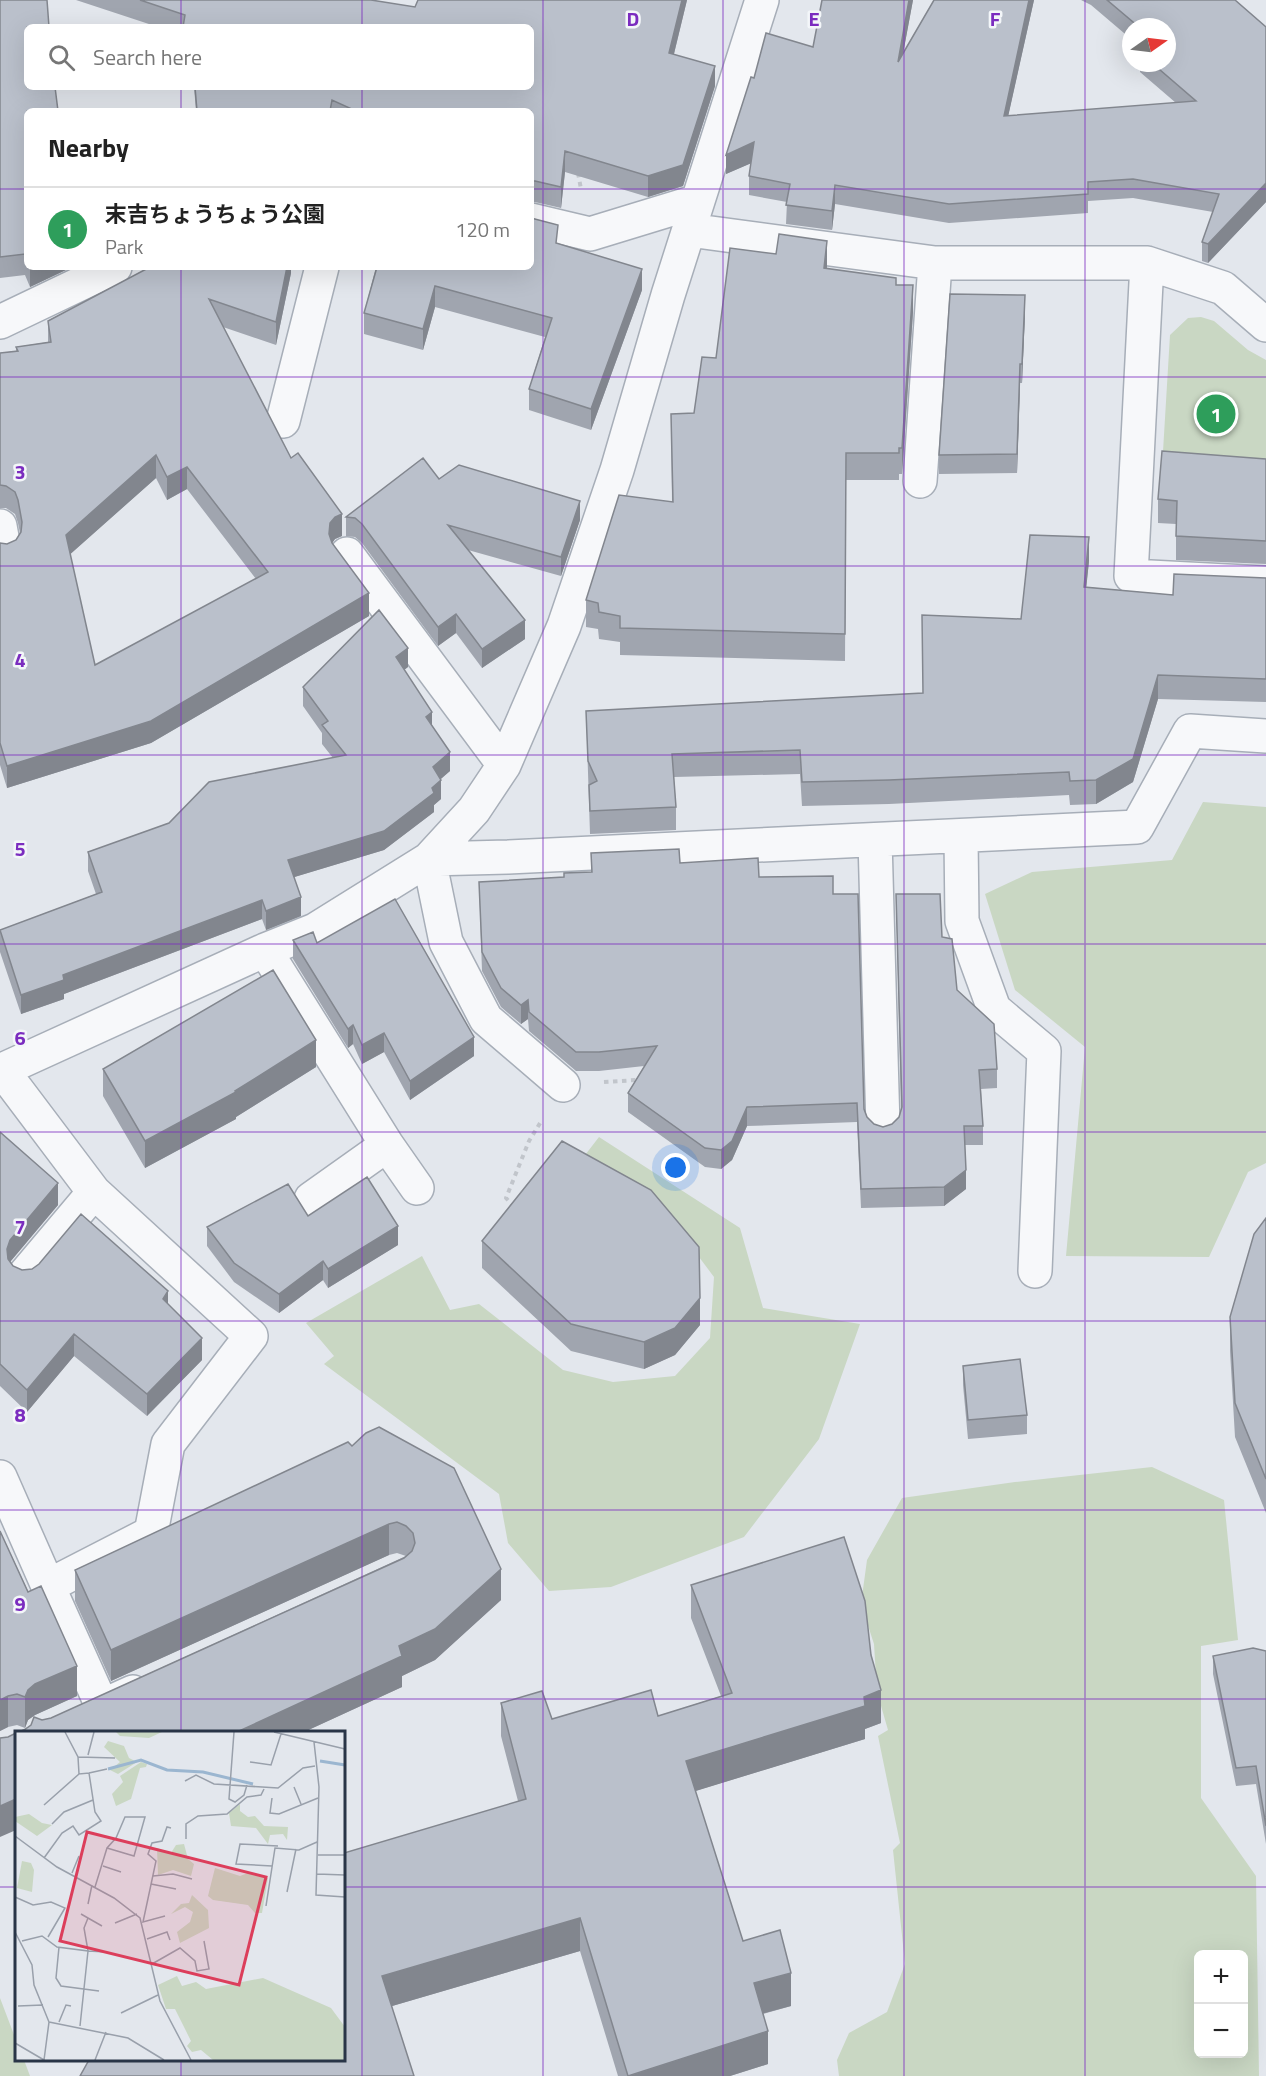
<!DOCTYPE html>
<meta charset="utf-8">
<style>
:root{--surface:#fff;--page:#f6f6f6;--text:#222;--muted:#767676;--line:#e0e0e0;--accent:#b45309}
body{margin:0;font-family:"Titillium Web","Noto Sans JP",sans-serif;background:var(--page);color:var(--text)}
.controls{position:absolute;right:18px;bottom:18px;display:grid;overflow:hidden;border-radius:9px;box-shadow:0 6px 24px #0002}
.controls button{width:54px;height:54px;display:grid;place-items:center;padding:0;border:0;border-bottom:2px solid var(--line);background:var(--surface);color:var(--text);font:30px sans-serif}
.compass{position:absolute;left:1122px;top:18px;width:54px;height:54px;border-radius:50%;background:var(--surface);box-shadow:0 6px 24px #0002;rotate:76deg}
.you{position:absolute;left:676px;top:1168px;width:21px;height:21px;margin:-15px;border:4px solid #fff;border-radius:50%;background:#1a73e8;box-shadow:0 0 0 9px #1a73e833}
.badge{display:grid;place-items:center;width:39px;height:39px;border-radius:50%;background:var(--accent);color:#fff;font-size:20px;font-weight:700}
.pin{position:absolute;translate:-50% -50%;border:3px solid #fff;box-shadow:0 2px 6px #0006}
.list{margin:0;padding:0;list-style:none}
h2{display:flex;justify-content:space-between;align-items:center;height:78px;margin:0;padding:0 24px;font-size:26px}
h2 small{font-size:20px;font-weight:400;color:var(--muted)}
.list li{display:grid;grid-template-columns:39px 1fr auto;gap:18px;align-items:center;box-sizing:border-box;height:84px;padding:0 24px;border-top:2px solid var(--line)}
.list b{display:block;font-size:22px;white-space:nowrap}
.list p{margin:0;font-size:20px;white-space:nowrap;color:var(--muted)}
.list em{font-size:20px;font-style:normal;color:var(--muted)}
.icon{flex:none;width:33px;height:33px;fill:none;stroke:currentColor;stroke-width:2;stroke-linecap:round;stroke-linejoin:round}
.map{position:relative;flex:none;width:1266px;height:2076px;overflow:hidden}
.search{position:absolute;background:var(--surface);box-shadow:0 6px 24px #0002;left:24px;top:24px;width:510px;height:66px;display:flex;align-items:center;gap:15px;box-sizing:border-box;padding:0 21px;border-radius:9px;color:var(--muted);font-size:22px}
.panel{position:absolute;background:var(--surface);box-shadow:0 6px 24px #0002;left:24px;top:108px;width:510px;height:162px;border-radius:9px}
.map>svg:first-child{display:block}
.green{fill:#c9d7c3;fill-rule:evenodd}
.lines{fill:none;stroke-linecap:round;stroke-linejoin:round}
.minor-casing{stroke:#a7aeb8;stroke-width:36}
.path{stroke:#c1c5cb;stroke-width:4;stroke-dasharray:4.5 4.5;stroke-linecap:butt}
.minor{stroke:#f7f8fa;stroke-width:33}
.wall{fill:#a0a5af;fill-rule:evenodd}
.shaded-wall{fill:#82868e}
.building{fill:#bac0cb;stroke:#82868e;stroke-width:1.5;fill-rule:evenodd}
.grid{fill:none;stroke:#7b2cbf;stroke-width:1.5;stroke-opacity:0.55}
.inset-river{fill:none;stroke:#9bb6d0;stroke-width:3}
.inset-road{fill:none;stroke:#99a0ab;stroke-width:1.5}
.view{fill:#dc3e5b;fill-opacity:0.15;stroke:#dc3e5b;stroke-width:3}
.inset-edge{fill:none;stroke:#293547;stroke-width:3}
.grid-label{font-size:20px;text-anchor:middle;font-weight:bold;fill:#7b2cbf;stroke:#f3f6f9;stroke-width:5;stroke-linejoin:round;paint-order:stroke}
</style>
<div class="map">
<svg width="1266" height="2076" viewBox="0 0 1266 2076">
<rect width="100%" height="100%" fill="#e3e7ed"/>
<path class="green" d="M1201,317L1214,321L1248,350L1266,360V475L1162,468L1170,335L1188,318Z
M1203,802L1266,807V1163L1248,1172L1209,1257L1066,1256L1085,1047L1015,990L985,894L1032,872L1172,860Z
M599,1137L740,1228L763,1308L860,1324L819,1439L744,1537L611,1587L549,1591L508,1543L499,1494L324,1364L334,1356L306,1323L422,1256L450,1310L479,1304L563,1370L613,1382L675,1376L710,1338L714,1277L672,1221L582,1159Z
M1152,1467L1224,1500L1238,1640L1201,1646V1798L1256,1876L1259,2076H839L837,2060L849,2033L887,2012L905,1964L893,1850L900,1843L878,1736L888,1730L877,1692L874,1644L861,1604L867,1560L902,1498L1015,1482ZM1198,1954H1244V2054H1198Z
M0,1998L16,2040V2060H24L30,2076H0Z"/>
<g class="lines">
<g class="minor-casing">
<path id="minor" d="M531,220L590,234L698,201
M689,230L935,263H1147L1223,288L1266,325
M1147,263L1131,576L1266,583
M0,322L115,267
M283,421L322,267
M920,481L935,263
M0,526L4,548
M347,554L504,765
M961,837L962,921L994,1009L1044,1051L1035,1271
M875,840L883,1127
M265,950L387,1145L311,1199
M2,1070L94,1192L251,1336L168,1444L151,1533L48,1586L102,1706L133,1692
M0,1071L265,950L315,930L429,859L474,810L504,765L564,626L617,470L668,295L762,0
M563,1085L486,1019L446,942L429,859L508,857L1137,827L1190,731L1266,736
M387,1145L417,1188
M25,1274L94,1192
M0,1477L48,1586"/>
</g>
<path class="path" d="M578,173L581,189
M604,1082L637,1080
M514,1207L506,1198L529,1141L542,1120"/>
<use href="#minor" class="minor"/>
</g>
<path class="wall" d="M0,0L27,111V267H68V269L30,287L25,275L0,278Z
M76,0H371L415,7L418,0H687L674,54L715,86L683,186L648,197L565,172L561,208L535,202H531V111H196L194,87H531V27H158Z
M822,0H913L903,53L934,0H1034L1008,116L1176,103L1140,72V63H1167V27H1131V39L1091,5L1081,0H1235L1266,27V202L1208,263L1202,261V242L1213,212L1133,198L1088,201V213L949,223L835,204L832,230L786,224L787,202L749,195V176L751,163L726,174L754,78L813,47Z
M558,244L642,290L591,430L529,410V389L545,337L435,307L423,350L364,334V313L376,267Z
M291,267V273L276,345L223,327L291,458L342,536L335,539L332,543L369,616L151,743L7,788L0,765V543L7,544L16,540L20,533L18,523L15,514L6,508H0V353L16,351V347L48,342V321L160,269ZM156,478L167,500L187,489L256,579L95,665L70,554Z
M827,268L896,285L913,312L902,474H899V480H846L845,661L620,655V642L599,639L598,629L586,627V600L672,502L671,414L694,413L716,358Z
M1025,314L1022,383H1020L1017,473L939,474V455Z
M1266,459V564L1176,560V524L1158,523V499Z
M439,479L580,520L561,576L468,550L525,639L482,668L456,633L438,646L362,543L355,537L346,536V517Z
M1089,561L1086,587L1173,595L1266,578V702L1158,699L1133,782L1096,804L1070,805L1069,795L889,804L802,806L800,774L674,777L676,807V830L590,834L586,711L923,693L1021,619Z
M408,667L404,670L432,725L450,771L440,779L441,799L434,805V812L384,850L294,877L301,916L266,930L262,919L64,994V999L21,1014L0,952V930L96,894L88,871V852L169,823L333,758L322,744V733L303,706V687Z
M591,853L680,863L759,877L833,894L864,1109L867,1117L874,1124L883,1127L892,1124L899,1117L901,1109L896,894L942,937L957,990L997,1069V1088L981,1089L983,1126V1145H965L966,1189L944,1206L861,1208L857,1122L747,1126L732,1160L721,1169L705,1167L628,1112V1093L644,1066L599,1071H576L529,1031L528,1019L521,1024L501,1007L482,971L479,882L564,877L591,872Z
M293,940L317,943L474,1056L410,1100L384,1052L362,1064L353,1044L348,1048L293,959Z
M316,1067L236,1117V1119L145,1168L103,1096V1069Z
M0,1132L58,1205L10,1262L13,1266L22,1270L168,1305L202,1360L147,1416L74,1356L27,1412L0,1386Z
M308,1216L398,1245L328,1288L323,1280L279,1313L234,1282L207,1246V1227Z
M1266,1218V1513L1235,1437L1230,1351V1317Z
M482,1241L700,1325L675,1355L644,1369L571,1351L482,1268Z
M963,1366L1027,1415V1434L968,1439L963,1385Z
M348,1442L501,1600L435,1660L402,1676V1687L304,1732H18L42,1720L51,1718L406,1556L397,1553L389,1555L111,1681L75,1601V1570Z
M0,1531L77,1696L35,1715L28,1720L25,1728L17,1725L8,1727L0,1731Z
M691,1585L871,1655L881,1723L865,1729V1739L695,1791L743,1941L791,2006L763,2014L768,2064L730,2076H618L580,1951L392,2006L518,1801L501,1736V1703L552,1719L658,1716L721,1696L691,1618Z
M1266,1651V1844L1256,1784L1236,1786L1213,1674V1656Z"/>
<path class="shaded-wall" d="M682,0H687L669,74V53Z
M909,0H913L898,81V62Z
M1029,0H1034L1004,135V116Z
M715,66V86L683,186L648,197V176Z
M754,142V162L726,174V155Z
M565,151V172L561,208V187Z
M1266,183V202L1208,263V244Z
M835,185V204L832,230V211Z
M827,241V267L824,294V268Z
M30,267H68V269L30,287Z
M287,267H291V273L276,345V322Z
M642,269V290L591,430V409Z
M913,285V312L902,474V448Z
M435,286V307L423,350V329Z
M1025,295V314L1022,383V364Z
M1020,364V383L1017,473V454Z
M156,455V478L66,558V535Z
M187,467V489L167,500V477Z
M580,501V520L561,576V557Z
M342,514V536L335,539L330,546L329,534L330,523L335,517Z
M1089,537V561L1084,610V587Z
M369,593V616L151,743L7,788V766Z
M456,614V633L438,646V627Z
M525,620V639L482,668V649Z
M408,648V667L396,676V657Z
M1158,675V699L1133,782L1096,804V780Z
M432,712V731L426,717Z
M450,752V771L433,786V767Z
M441,780V799L434,805V812L384,850L288,879V860L432,788Z
M301,897V916L266,930V911Z
M262,900V919L64,994V999L21,1014V995L63,975Z
M528,1000V1019L521,1024V1005Z
M353,1025V1044L348,1048V1029Z
M384,1033V1052L362,1064V1045Z
M474,1037V1056L410,1100V1081Z
M316,1040V1067L236,1117V1119L145,1168V1141L235,1091Z
M747,1107V1126L732,1160L721,1169V1150Z
M966,1170V1189L944,1206V1187Z
M58,1183V1205L10,1262L7,1271V1249L10,1240Z
M398,1226V1245L328,1288V1269Z
M323,1261V1280L279,1313V1294Z
M168,1291V1313L163,1299Z
M700,1298V1325L675,1355L644,1369V1342Z
M74,1334V1356L27,1412V1390Z
M202,1338V1360L147,1416V1394Z
M389,1524V1555L111,1681V1650Z
M501,1569V1600L435,1660L402,1676V1687L304,1732H237L399,1646Z
M77,1666V1696L35,1715L28,1720L25,1728V1697L28,1690L35,1684Z
M881,1690V1723L865,1729V1739L686,1794V1761Z
M8,1696V1727L0,1731V1700Z
M16,1799V1830L0,1837V1806Z
M580,1918V1951L382,2009V1976Z
M791,1973V2006L754,2016V1983Z
M768,2031V2064L730,2076H629Z"/>
<path class="building" d="M0,0H47L49,27H27V87H55L58,111H27V258L25,254L0,257Z
M140,0H371L415,7L418,0H682L669,53L715,66L683,165L648,176L565,151L561,187L535,181H531V111H356L332,100L330,111H197L195,87H531V27H183L185,15Z
M822,0H909L898,62L934,0H1029L1004,116L1196,101L1152,63H1167V27H1139L1107,0H1235L1266,27V183L1208,244L1202,242L1219,194L1133,179L1088,182V194L949,204L835,185L832,211L786,205L790,184L749,176L754,142L726,155L751,77L754,78L766,33L813,47Z
M531,218L558,225L556,243L642,269L591,409L529,389L552,318L435,286L423,329L364,313L377,267H531Z
M779,234L827,241L824,268L896,278V285H913L902,448H899V453H846L845,634L620,628V616L599,612L598,603L586,600L619,495L673,502L671,414L694,413L702,357L716,358L730,248L776,254Z
M150,267H159L160,269L163,267H287L276,322L209,299L291,458L298,453L342,514L335,517L330,523L329,534L332,543L369,593L151,721L7,766L0,743V543L7,544L16,540L21,532L22,522L18,500L15,492L6,486L0,485V353L18,351L16,347L51,342L48,321ZM156,455L167,477L187,467L268,572L95,665L66,535Z
M950,294L1025,295L1022,364H1020L1017,454L939,455Z
M1162,451L1266,459V541L1176,536L1177,501L1158,499Z
M423,458L439,479L459,465L580,501L561,557L448,525L525,620L482,649L456,614L438,627L362,524L355,518L346,517Z
M1030,535L1089,537L1084,587L1173,595L1174,574L1266,578V679L1158,675L1133,759L1096,780L1070,781L1069,772L889,780L802,782L800,750L672,754L676,807L590,811L589,785L597,781L588,761L586,711L923,693L922,615L1021,619Z
M379,610L408,648L396,657L432,712L426,717L450,752L433,767L441,780L432,788L434,793L384,831L288,860L301,897L266,911L262,900L63,975L64,980L21,995L0,930L102,892L88,852L169,823L209,782L346,755L322,725L328,721L303,687Z
M679,849L680,863L758,858L759,877L833,876V894H858L864,1109L867,1117L874,1124L883,1127L892,1124L899,1117L902,1107L896,894H940L942,937L952,939L957,990L994,1024L997,1069L979,1070L983,1126H964L966,1170L944,1187L861,1189L857,1103L747,1107L732,1141L721,1150L705,1148L628,1093L657,1046L599,1052H576L529,1012L528,1000L521,1005L501,988L482,952L479,882L564,877V873L592,872L591,853Z
M395,899L474,1037L410,1081L384,1033L362,1045L353,1025L348,1029L293,940L313,932L317,943Z
M273,970L316,1040L235,1091L236,1092L145,1141L103,1069Z
M0,1132L58,1183L10,1240L7,1249L8,1259L13,1266L22,1270L32,1269L39,1264L81,1214L168,1291L163,1299L202,1338L147,1394L74,1334L27,1390L0,1364Z
M562,1141L651,1190L699,1247L700,1298L675,1328L644,1342L571,1324L482,1241Z
M367,1177L398,1226L328,1269L323,1261L279,1294L234,1263L207,1227L288,1184L308,1216Z
M1266,1218V1479L1235,1403L1230,1317L1254,1234Z
M1020,1359L1027,1415L968,1420L963,1366Z
M379,1427L454,1468L501,1569L435,1629L399,1646L402,1656L237,1732H18L24,1730L31,1725L34,1717L42,1720L51,1718L404,1558L412,1551L415,1543L413,1533L406,1526L397,1522L389,1524L111,1650L75,1570L348,1442L352,1446L366,1433Z
M0,1531L28,1592L41,1586L77,1666L35,1684L28,1690L25,1697L17,1694L8,1696L0,1700Z
M844,1537L865,1601L871,1655L881,1690L864,1697L865,1706L686,1761L743,1941L780,1930L791,1973L754,1983L768,2031L628,2076L580,1918L382,1976L414,2076H80L89,2060H344V1853L526,1799L501,1703L542,1691L552,1719L651,1690L658,1716L732,1693L691,1585Z
M1253,1648L1266,1651V1826L1256,1766L1236,1768L1213,1656Z
M16,1733V1799L0,1806V1738L8,1737Z"/>
<path class="grid" d="M181,0V27M362,0V27M543,0V2076M723,0V2076M904,0V2076M1085,0V2076M181,87V111M362,87V111M0,189H27M531,189H1266M181,267V1732M362,267V2076M0,377H1266M0,566H1266M0,755H1266M0,944H1266M0,1132H1266M0,1321H1266M0,1510H1266M0,1699H1266M0,1887H16M344,1887H1266M181,2060V2076"/>
<g transform="translate(15 1731)">
<rect width="330" height="330" fill="#e3e7ed"/>
<path d="M101,1H147L134,7L105,5ZM93,10L109,15L114,27L122,31L103,43L95,39L105,31L89,16ZM126,31L132,33L131,36L125,37L116,68L101,75L97,63L108,51L105,45ZM225,73V80L233,86L240,85L249,95L273,96L272,109L268,103L255,104L253,113L241,97L216,95L214,82ZM14,83L27,92L37,94L22,105L0,90V86ZM169,113L173,128L179,133L176,145L158,139L143,144L142,117L156,122L161,114ZM7,130L16,132L19,139L17,161L2,157ZM200,137L225,145L233,142L253,147L247,182H240L233,174L198,169L193,165ZM177,164L193,179L194,197L165,212L162,201L175,191L178,181L170,176L156,183L166,173L174,172ZM162,245L167,255L181,251L191,258L248,247L316,277L330,296V329H198L186,319L177,321L172,315L176,310L160,278H151L143,254Z" fill="#c9d7c3"/>
<path class="inset-river" d="M305,30L330,34M93,38L126,29L152,39L188,41L238,53"/>
<path class="inset-road" d="M219,1L214,68L220,71L229,64L232,54M259,1L330,18M299,11L304,56L301,164L330,166M73,24L79,1M63,26L100,27M235,31L256,34L266,3M74,42L92,38M170,50L181,44L199,53L263,57L288,37L300,35M279,56L286,73M257,67L255,82L264,83L303,67M29,74L64,43M37,93L49,81L78,69M0,105L42,136L99,167L125,187L145,270L176,329M171,108V93L183,85L212,83L232,66L246,64L249,58M303,124H330M29,127L47,102L58,95L64,104L86,90L80,81L74,42L64,43L63,26L50,1M88,135L106,141M257,135L221,133L225,113L263,115M57,142L64,125M302,143L330,144M138,145L158,143L177,148M136,153L161,158M80,156L92,117L101,107L110,86H130L119,125L92,117M272,161L281,118M0,166L18,174L36,171L50,177L33,206M73,173L77,154M251,175L260,117L284,119L302,111M66,183L87,195M150,185L128,191L141,130L133,123L137,112L147,110L152,96L156,97M73,187L69,197L73,220L92,221M100,192L122,183M0,201L17,234L19,254L34,291L29,329M132,208L152,201L155,209M7,210L27,205L42,216L73,220L65,295M44,216L41,247L46,255L84,260M137,233L165,217L180,230L182,240L194,238L189,210M3,275L28,274M106,282L143,264M34,291L113,307L149,329M44,291L51,274L56,275M0,312L29,329M80,329L91,301"/>
<path class="view" d="M72,101L251,146L224,254L45,210Z"/>
<rect width="330" height="330" class="inset-edge"/>
</g>
<g class="grid-label">
<text x="633" y="26">D</text>
<text x="814" y="26">E</text>
<text x="995" y="26">F</text>
<text x="20" y="479">3</text>
<text x="20" y="667">4</text>
<text x="20" y="856">5</text>
<text x="20" y="1045">6</text>
<text x="20" y="1234">7</text>
<text x="20" y="1422">8</text>
<text x="20" y="1611">9</text>
</g>
</svg>
<div class="controls">
<button>+</button>
<button>−</button>
</div>
<svg class="compass" viewBox="-18 -18 36 36"><path d="M0-13l5 13h-10z" fill="#e53935"/><path d="M0 13l5-13h-10z" fill="#767676"/></svg>
<div class="you"></div>
<div class="pin badge" style="left:1216px;top:414px;background:#2e9e5b">1</div>
<div class="search"><svg class="icon" aria-label="search" viewBox="0 0 24 24"><circle cx="10" cy="10" r="6"/><path d="M15 15l6 6"/></svg>Search here</div>
<section class="panel">
<h2>Nearby<small></small></h2>
<ul class="list">
<li><span class="badge" style="background:#2e9e5b">1</span><div><b>末吉ちょうちょう公園</b><p>Park</p></div><em>120 m</em></li>
</ul>
</section>
</div>
